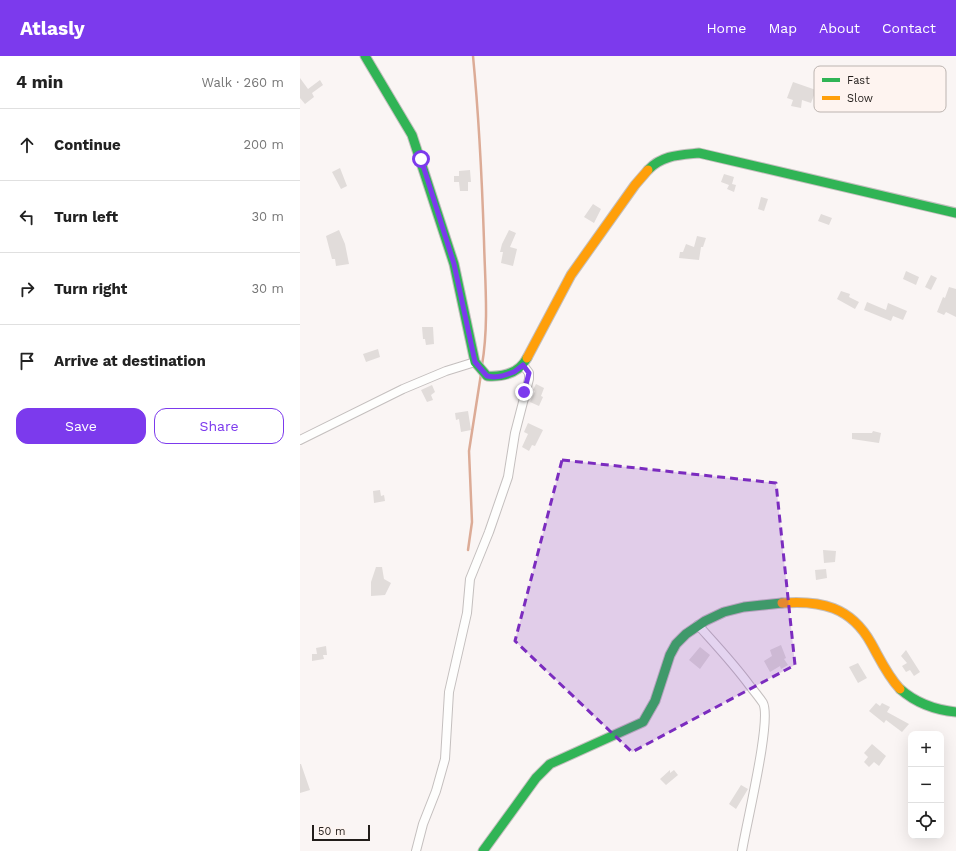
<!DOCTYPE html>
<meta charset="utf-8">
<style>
:root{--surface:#fff;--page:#f2f2f2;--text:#222;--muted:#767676;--line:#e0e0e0;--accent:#7c3aed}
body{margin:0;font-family:"Work Sans",sans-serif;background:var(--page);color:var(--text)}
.controls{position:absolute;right:12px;bottom:12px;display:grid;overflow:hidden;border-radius:8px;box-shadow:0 4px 16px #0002}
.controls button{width:36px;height:36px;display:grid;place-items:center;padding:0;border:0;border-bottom:1px solid var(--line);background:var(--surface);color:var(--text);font:20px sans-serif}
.scale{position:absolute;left:12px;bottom:10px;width:58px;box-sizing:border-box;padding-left:4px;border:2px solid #221d1a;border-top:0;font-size:11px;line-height:14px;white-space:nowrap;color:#221d1a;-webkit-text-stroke:3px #fef4f0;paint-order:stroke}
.stop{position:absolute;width:12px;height:12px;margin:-9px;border:3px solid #7c3aed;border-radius:50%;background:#fff}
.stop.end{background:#7c3aed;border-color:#fff;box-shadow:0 1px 4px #0008}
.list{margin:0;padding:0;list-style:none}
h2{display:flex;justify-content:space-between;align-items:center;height:52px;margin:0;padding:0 16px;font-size:17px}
h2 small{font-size:13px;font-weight:400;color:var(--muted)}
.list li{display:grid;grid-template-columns:26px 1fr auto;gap:12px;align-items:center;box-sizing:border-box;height:72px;padding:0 16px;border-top:1px solid var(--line)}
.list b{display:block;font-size:15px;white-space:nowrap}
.list em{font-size:13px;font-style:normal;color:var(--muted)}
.actions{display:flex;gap:8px;padding:12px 16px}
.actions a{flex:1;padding:9px 0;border:1px solid var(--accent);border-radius:12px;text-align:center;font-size:14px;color:var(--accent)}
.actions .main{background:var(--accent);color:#fff}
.icon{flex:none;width:22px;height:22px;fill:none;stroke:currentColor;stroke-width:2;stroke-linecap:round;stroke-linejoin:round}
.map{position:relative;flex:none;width:656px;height:795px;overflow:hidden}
header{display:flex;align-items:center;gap:24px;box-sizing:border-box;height:56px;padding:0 20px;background:var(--accent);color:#fff}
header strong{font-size:19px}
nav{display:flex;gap:22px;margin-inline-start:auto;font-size:14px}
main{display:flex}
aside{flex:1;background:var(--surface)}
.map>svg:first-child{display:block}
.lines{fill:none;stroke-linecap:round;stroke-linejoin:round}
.stream{stroke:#dcab96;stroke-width:2.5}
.building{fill:#e1dcda}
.street-casing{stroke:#c4bfbe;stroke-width:10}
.fast-casing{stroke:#c4bfbe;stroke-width:11}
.slow-casing{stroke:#c4bfbe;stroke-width:11}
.street{stroke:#fefefd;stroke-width:8}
.fast{stroke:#30b455;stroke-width:9}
.slow{stroke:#ff9f0a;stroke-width:9}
.route{stroke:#7c3aed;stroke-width:5}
.marked{fill:#7b2cbf;fill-opacity:0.2;stroke:#7b2cbf;stroke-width:3;stroke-dasharray:8 5;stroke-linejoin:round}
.key{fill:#fef4f0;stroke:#bcb4b0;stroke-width:1}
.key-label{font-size:11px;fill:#221d1a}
</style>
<header>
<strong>Atlasly</strong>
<nav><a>Home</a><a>Map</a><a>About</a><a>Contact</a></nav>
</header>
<main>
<aside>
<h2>4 min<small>Walk · 260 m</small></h2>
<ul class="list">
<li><svg class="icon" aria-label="ahead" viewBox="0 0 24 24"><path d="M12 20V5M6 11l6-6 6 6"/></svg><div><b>Continue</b></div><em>200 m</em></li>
<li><svg class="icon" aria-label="left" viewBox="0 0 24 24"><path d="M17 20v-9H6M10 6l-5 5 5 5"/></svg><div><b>Turn left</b></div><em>30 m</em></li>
<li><svg class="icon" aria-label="right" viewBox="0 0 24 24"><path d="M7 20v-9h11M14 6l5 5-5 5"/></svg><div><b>Turn right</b></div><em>30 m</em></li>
<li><svg class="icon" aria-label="arrive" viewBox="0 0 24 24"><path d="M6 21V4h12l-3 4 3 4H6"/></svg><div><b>Arrive at destination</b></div></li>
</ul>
<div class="actions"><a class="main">Save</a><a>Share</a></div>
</aside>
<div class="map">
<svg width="656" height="795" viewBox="0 0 656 795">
<rect width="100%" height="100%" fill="#faf5f4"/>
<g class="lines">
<path class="stream" d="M173,0C179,62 182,123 184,185C185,226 189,268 182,309
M168,494L172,466L169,395L181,318"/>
</g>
<path class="building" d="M0,22L8,33L20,24L23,29L12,37L14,41L5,48L0,42Z
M493,26L516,34L511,47L502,44L501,52L491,50L493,44L487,42Z
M40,112L47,130L41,133L32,116Z
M170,114L171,126H168V135H160L159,126H154V120H159V115Z
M424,118L434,121L432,128L436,129L434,136L427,133L429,129L421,126Z
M461,141L468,143L464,155L458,153Z
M293,148L301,153L294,167L284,161Z
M521,158L532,162L529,169L518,165Z
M39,174L45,188L49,208L36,210L35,203H32L26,180Z
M209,174L216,177L210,191L217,193L213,210L201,207L203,196H200L202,188Z
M397,180L406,182L403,191H401L399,204L379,202L380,196H383L386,188L394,191Z
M606,215L619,221L616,229L603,223Z
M631,219L637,222L631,234L625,231Z
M649,231L656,233V261L646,256L644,259L637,256L643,241L645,242Z
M541,235L550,238L549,241L559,246L555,253L537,243Z
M567,246L586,254L588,247L607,255L603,264L593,260L591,265L564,254Z
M122,271H133L134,288L126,289L125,283H123Z
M78,293L80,301L66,306L63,298Z
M236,328L244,332L241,340L243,341L239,350L230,346L235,335L233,334Z
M132,329L135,336L131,339L133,344L127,346L121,334Z
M168,355L171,374L161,376L159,363L156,364L155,357Z
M228,367L243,374L235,390L232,389L229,395L222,391L228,378L224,376Z
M573,375L581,377L579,387L552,383V377H572Z
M80,434L81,440L84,439L85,445L74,447L73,435Z
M523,494L536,495L535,506L524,507Z
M76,511H82L84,523L91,527L85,539L71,540V526Z
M526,513L527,522L516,524L515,514Z
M481,589L486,602L484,603L488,609L481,613L480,610L470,616L464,605L472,600L470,594Z
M26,590L27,599H23L24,603L12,605V598H17L16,592Z
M400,591L410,599L400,613L389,604Z
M606,594L620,616L614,620L610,614L606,616L602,610L607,607L601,600Z
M558,607L567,622L558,627L549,611Z
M576,647L580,650L582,647L590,651L587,656L609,668L602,676L586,664L584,667L569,655Z
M572,688L586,700L579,710L574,706L569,711L564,706L568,701L564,697Z
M0,708H1L10,734L0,737Z
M370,714V717L374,714L378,719L366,729L360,723Z
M441,729L448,733L436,753L429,748Z"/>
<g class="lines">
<g class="street-casing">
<path id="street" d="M0,384L103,333L146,315L175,306
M398,569C416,589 434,608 450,630C454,635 459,641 463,647C472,664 446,769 442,795
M116,795L123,768L136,735L145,703L149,636L167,557L170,523L189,476L208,421L215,377L229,323V317L223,309"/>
</g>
<g class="fast-casing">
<path id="fast" d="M65,0L112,79L154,208L175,306L187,320C203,321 219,317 227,302
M348,114C362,99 380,99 399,97L656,157
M600,633C616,647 635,654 656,656
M183,795L236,722L250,708L343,666L355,645L370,599L376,588L386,578L405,565L424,556L444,551L482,547"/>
</g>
<g class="slow-casing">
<path id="slow" d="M227,302L271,219L335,129L348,114
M482,547C521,544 551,551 571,587C580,603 587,619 600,633"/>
</g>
<use href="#street" class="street"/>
<use href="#fast" class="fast"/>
<use href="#slow" class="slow"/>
</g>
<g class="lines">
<path class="route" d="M121,103L154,208L175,306L187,320L194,321L202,320L214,316L223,309L229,317L224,336"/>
</g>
<path class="marked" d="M262,404L476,427L495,609L332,696L215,585Z"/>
<rect x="514" y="10" width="132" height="46" rx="6" class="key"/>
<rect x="522" y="22" width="18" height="4" fill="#30b455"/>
<rect x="522" y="40" width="18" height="4" fill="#ff9f0a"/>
<g class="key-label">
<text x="547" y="28">Fast</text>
<text x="547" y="46">Slow</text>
</g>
</svg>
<div class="controls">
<button>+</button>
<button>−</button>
<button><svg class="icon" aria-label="locate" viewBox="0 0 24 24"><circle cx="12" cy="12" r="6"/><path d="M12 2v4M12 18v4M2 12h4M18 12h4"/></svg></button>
</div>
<div class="scale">50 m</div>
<div class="stop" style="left:121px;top:103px"></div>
<div class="stop end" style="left:224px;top:336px"></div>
</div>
</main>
